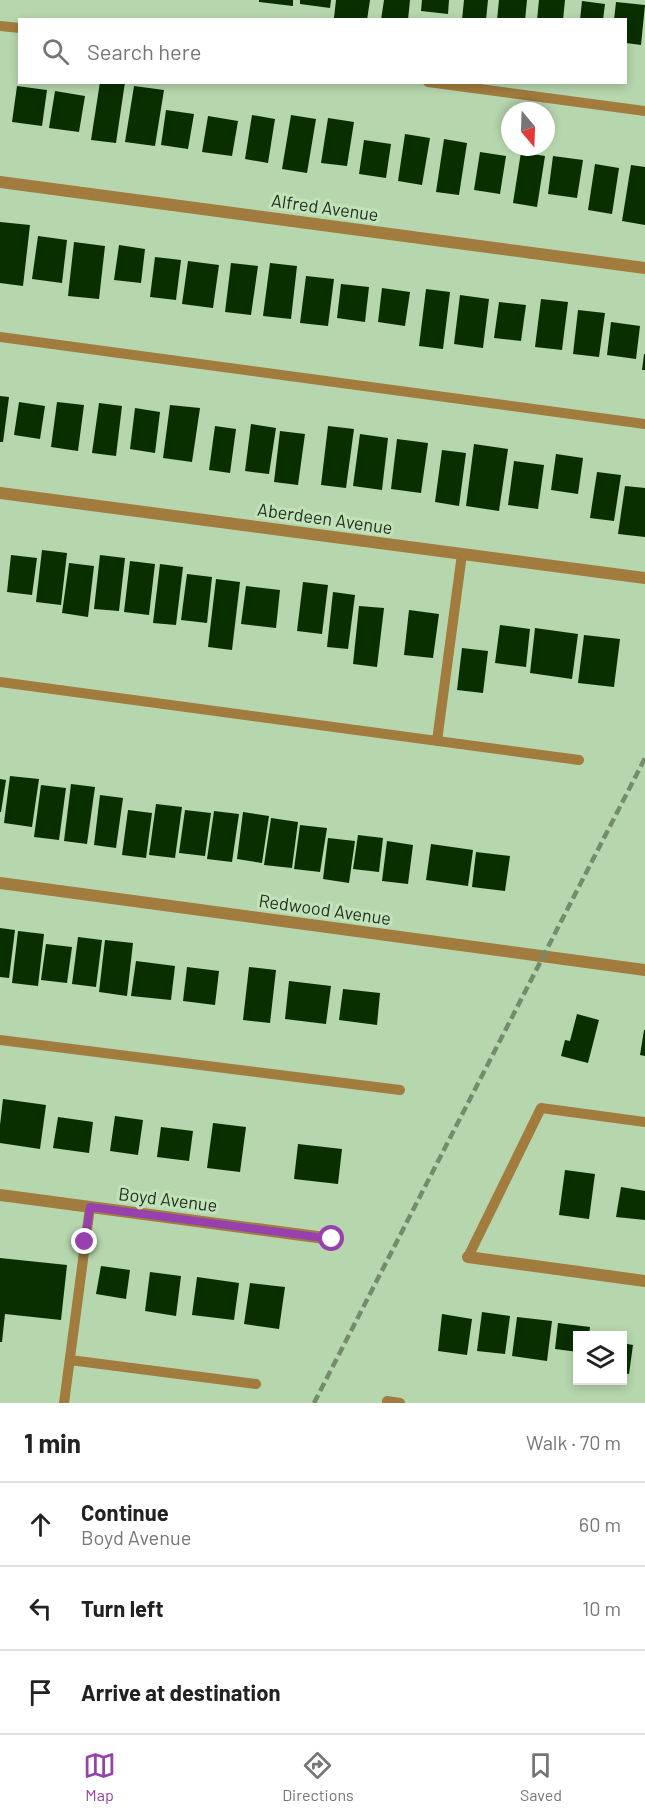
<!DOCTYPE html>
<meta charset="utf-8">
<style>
:root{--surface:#fff;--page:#f2f2f2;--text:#222;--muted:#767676;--line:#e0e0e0;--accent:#9741ae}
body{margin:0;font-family:Barlow,sans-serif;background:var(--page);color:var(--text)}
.controls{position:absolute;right:18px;bottom:18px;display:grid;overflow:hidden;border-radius:0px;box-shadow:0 3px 9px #0003}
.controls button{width:54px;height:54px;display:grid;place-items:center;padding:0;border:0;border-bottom:2px solid var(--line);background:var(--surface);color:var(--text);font:30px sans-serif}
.compass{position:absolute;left:501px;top:102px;width:54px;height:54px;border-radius:50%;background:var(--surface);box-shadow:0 3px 9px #0003;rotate:161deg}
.stop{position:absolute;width:18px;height:18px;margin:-14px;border:4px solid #9741ae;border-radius:50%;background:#fff}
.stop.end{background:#9741ae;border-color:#fff;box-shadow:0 2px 6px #0008}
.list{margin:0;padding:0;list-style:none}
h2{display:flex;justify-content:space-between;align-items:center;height:78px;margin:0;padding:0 24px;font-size:26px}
h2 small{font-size:20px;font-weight:400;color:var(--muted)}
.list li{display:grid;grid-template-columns:39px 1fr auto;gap:18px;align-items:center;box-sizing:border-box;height:84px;padding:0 24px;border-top:2px solid var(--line)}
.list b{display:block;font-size:22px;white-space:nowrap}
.list p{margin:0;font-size:20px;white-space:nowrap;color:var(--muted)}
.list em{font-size:20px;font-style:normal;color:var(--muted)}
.icon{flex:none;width:33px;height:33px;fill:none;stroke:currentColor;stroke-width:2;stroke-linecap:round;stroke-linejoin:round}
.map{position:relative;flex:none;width:645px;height:1403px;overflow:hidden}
.search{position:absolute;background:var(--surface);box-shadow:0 3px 9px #0003;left:18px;right:18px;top:18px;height:66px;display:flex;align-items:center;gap:15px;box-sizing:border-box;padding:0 21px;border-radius:0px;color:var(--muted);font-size:22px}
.sheet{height:330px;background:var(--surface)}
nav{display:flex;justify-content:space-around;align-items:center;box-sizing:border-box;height:84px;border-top:2px solid var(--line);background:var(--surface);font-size:16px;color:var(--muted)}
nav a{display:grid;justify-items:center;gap:3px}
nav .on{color:var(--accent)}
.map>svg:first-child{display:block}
.building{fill:#092f00}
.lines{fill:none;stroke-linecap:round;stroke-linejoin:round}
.service{stroke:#a17c3e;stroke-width:10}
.minor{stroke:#a17c3e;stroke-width:12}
.tertiary{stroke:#a17c3e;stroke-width:12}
.rail{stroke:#748b6d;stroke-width:4.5;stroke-dasharray:9 4.5;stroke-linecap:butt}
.route{stroke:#9741ae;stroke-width:8}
.labels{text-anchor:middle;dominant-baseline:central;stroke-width:6;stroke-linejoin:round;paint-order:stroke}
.street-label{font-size:18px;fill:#243020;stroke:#c2e3b9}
</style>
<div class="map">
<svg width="645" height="1403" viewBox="0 0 645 1403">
<rect width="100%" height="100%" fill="#b6d6ad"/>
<path class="building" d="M259,0H293V6L259,2Z
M300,0H331L330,8L300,4Z
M336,0H370L367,20L334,18Z
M384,0H410L408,20H381Z
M422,0H449L448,14L421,11Z
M464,0H488L486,20H462Z
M499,0H527L525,20H497Z
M539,0H565L563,20H537Z
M582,1L605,4L603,20H580Z
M616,2L645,5L641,45L626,43V20H614Z
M100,82H125L116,143L91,140Z
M17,86L47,90L42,126L12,122Z
M134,86L164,90L155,146L125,142Z
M55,91L85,96L79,132L49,128Z
M166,110L194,114L188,149L161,145Z
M252,115L275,119L268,163L245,159Z
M291,115L316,119L307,173L282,169Z
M208,116L238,121L232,156L202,152Z
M328,118L354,122L347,166L321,163Z
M405,134L430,138L422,185L398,181Z
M444,139L467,143L459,195L436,192Z
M364,140L391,144L386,178L359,174Z
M480,152L506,156L500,194L474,190Z
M521,152L545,156L537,207L513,203Z
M553,156L583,160L577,198L548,194Z
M595,164L619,168L612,214L588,210Z
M631,165L645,167V225L622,221Z
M0,222L30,225L23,286L0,283Z
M38,236L67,240L62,283L32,279Z
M74,242L105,246L99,299L68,296Z
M119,245L145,249L141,283L114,280Z
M155,257L181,260L176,300L150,297Z
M188,261L219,265L213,308L182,304Z
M231,263L258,266L251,315L225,312Z
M270,263L297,266L291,319L263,316Z
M306,276L334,279L328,326L300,323Z
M341,284L369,287L365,322L337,318Z
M382,288L410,292L405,326L378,322Z
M426,289L450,292L443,349L419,346Z
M460,295L489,299L483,348L454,344Z
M541,299L568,302L562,350L535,347Z
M499,302L526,305L521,341L494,338Z
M578,310L605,313L599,357L573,354Z
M611,322L640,326L636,359L607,355Z
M644,354H645V370H642Z
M0,396L9,397L3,442H0Z
M19,402L45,406L40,439L14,435Z
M57,402L84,405L78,451L51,447Z
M99,403L122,406L116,456L92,453Z
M170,405L200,408L192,462L163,458Z
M135,408L160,412L155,453L130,449Z
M251,424L276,428L269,474L245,471Z
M215,426L236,429L230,473L209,470Z
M328,426L354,429L346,488L321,485Z
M280,431L305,434L298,485L274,482Z
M360,434L388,438L382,490L353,486Z
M397,439L428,443L421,493L391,489Z
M474,444L508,449L499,511L466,506Z
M442,450L466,453L459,506L435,502Z
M556,454L583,458L578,494L551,490Z
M514,461L544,465L538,509L508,505Z
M597,472L621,475L614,521L590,518Z
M625,486L645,488V537L618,534Z
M42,550L67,553L61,605L36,602Z
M11,555L37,558L32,595L7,592Z
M100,555L125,558L119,611L94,609Z
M130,561L155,564L149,615L124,612Z
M69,563L94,566L88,617L62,613Z
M160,564L183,567L176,625L153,623Z
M187,574L212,577L207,623L181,620Z
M216,579L240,582L232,650L208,647Z
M303,582L328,585L322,634L297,631Z
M246,586L280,590L276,628L241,624Z
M333,592L355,595L348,649L327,647Z
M359,606L384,608L377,667L353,664Z
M409,610L439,614L433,658L404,655Z
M500,625L530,629L526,667L495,663Z
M535,628L578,634L572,679L530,673Z
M584,635L620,639L614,687L578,683Z
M462,648L488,651L483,693L457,690Z
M10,776L39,779L32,827L4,823Z
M0,779L6,780L1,812H0Z
M71,784L95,787L87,844L64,841Z
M41,785L66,788L59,840L34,837Z
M100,795L123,798L116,848L94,845Z
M156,804L182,807L175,858L149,855Z
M128,810L152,813L146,858L122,855Z
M185,810L211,813L205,856L179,853Z
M214,811L239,814L232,862L207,859Z
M243,812L269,816L262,863L237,859Z
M271,818L298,822L292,868L264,865Z
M300,825L327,828L320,872L294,869Z
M358,835L383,838L379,872L353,869Z
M328,838L355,841L349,883L323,879Z
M387,841L413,845L408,884L382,881Z
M431,844L473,850L468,886L426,880Z
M476,852L510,856L505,891L472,887Z
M0,928L15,930L9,978L0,977Z
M18,931L44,934L38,986L12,983Z
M78,937L102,940L96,987L72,984Z
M105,940L133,943L127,996L99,992Z
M46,944L72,947L67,983L41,980Z
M136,961L175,966L171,1000L131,996Z
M187,967L219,971L215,1005L183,1001Z
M249,967L276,970L270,1023L243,1020Z
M289,981L331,986L326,1024L285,1019Z
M343,989L380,993L377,1025L339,1020Z
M577,1014L599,1020L588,1063L561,1056L565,1040L570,1041Z
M644,1030H645V1056L640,1055Z
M3,1099L46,1105L40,1149L0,1143V1125Z
M115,1116L143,1120L138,1155L110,1151Z
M58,1117L93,1122L89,1153L53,1148Z
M213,1123L246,1127L240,1172L207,1168Z
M161,1127L193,1131L189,1161L157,1157Z
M298,1144L342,1149L338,1184L294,1179Z
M565,1170L595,1174L589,1219L559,1215Z
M621,1187L645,1191V1220L616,1217Z
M0,1258L67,1265L61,1320L5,1314L2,1342H0Z
M101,1266L130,1270L126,1299L96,1294Z
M150,1272L181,1276L176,1316L145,1311Z
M197,1277L239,1283L234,1320L192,1315Z
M250,1283L285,1287L279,1329L244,1324Z
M482,1312L510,1316L505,1354L477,1351Z
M442,1314L472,1319L467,1355L438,1351Z
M517,1317L552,1321L547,1361L512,1356Z
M558,1323L590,1327L589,1336H578V1352L555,1349Z
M622,1343L633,1345L629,1374L622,1373Z"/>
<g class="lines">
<path class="service" d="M0,26L20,28
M428,82L645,111
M0,337L645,424
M0,682L579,760
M437,741L462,554
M0,1040L400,1090
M468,1257L541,1108L645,1122
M70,1360L256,1384
M387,1401L400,1403
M64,1403L90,1207"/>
<path class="minor" d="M0,182L645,268
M0,493L645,578
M0,1195L332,1239
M468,1257L645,1281"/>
<path class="tertiary" d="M0,883L645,970"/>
<path class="rail" d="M314,1403L645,758"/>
</g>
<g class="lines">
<path class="route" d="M85,1242L90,1207L332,1239"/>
</g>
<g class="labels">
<g class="street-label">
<text transform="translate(325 207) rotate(8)">Alfred Avenue</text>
<text transform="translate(325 518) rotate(8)">Aberdeen Avenue</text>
<text transform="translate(325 909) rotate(8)">Redwood Avenue</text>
<text transform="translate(168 1199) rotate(7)">Boyd Avenue</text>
</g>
</g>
</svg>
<div class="controls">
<button><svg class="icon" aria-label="layers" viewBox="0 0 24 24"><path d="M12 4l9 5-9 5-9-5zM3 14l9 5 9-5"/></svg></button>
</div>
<svg class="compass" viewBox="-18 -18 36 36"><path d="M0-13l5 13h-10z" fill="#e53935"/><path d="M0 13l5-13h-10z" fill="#767676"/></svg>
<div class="stop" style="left:332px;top:1239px"></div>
<div class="stop end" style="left:85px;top:1242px"></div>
<div class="search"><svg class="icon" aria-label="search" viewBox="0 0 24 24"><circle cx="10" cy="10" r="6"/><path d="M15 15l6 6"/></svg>Search here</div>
</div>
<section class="sheet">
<h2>1 min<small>Walk · 70 m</small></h2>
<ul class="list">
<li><svg class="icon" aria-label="ahead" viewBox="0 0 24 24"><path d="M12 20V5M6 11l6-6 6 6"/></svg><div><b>Continue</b><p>Boyd Avenue</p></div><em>60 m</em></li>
<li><svg class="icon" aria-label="left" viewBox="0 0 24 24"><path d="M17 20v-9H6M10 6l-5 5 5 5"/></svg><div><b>Turn left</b></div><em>10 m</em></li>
<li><svg class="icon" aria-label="arrive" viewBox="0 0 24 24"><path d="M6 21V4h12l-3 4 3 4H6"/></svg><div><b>Arrive at destination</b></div></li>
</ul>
</section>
<nav>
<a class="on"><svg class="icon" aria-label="map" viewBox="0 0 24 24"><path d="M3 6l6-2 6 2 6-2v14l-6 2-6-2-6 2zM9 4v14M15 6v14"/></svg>Map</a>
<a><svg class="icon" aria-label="directions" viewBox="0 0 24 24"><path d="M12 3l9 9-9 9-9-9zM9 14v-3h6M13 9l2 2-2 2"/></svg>Directions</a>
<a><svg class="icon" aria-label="saved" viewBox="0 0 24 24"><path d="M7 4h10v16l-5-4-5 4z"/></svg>Saved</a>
</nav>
